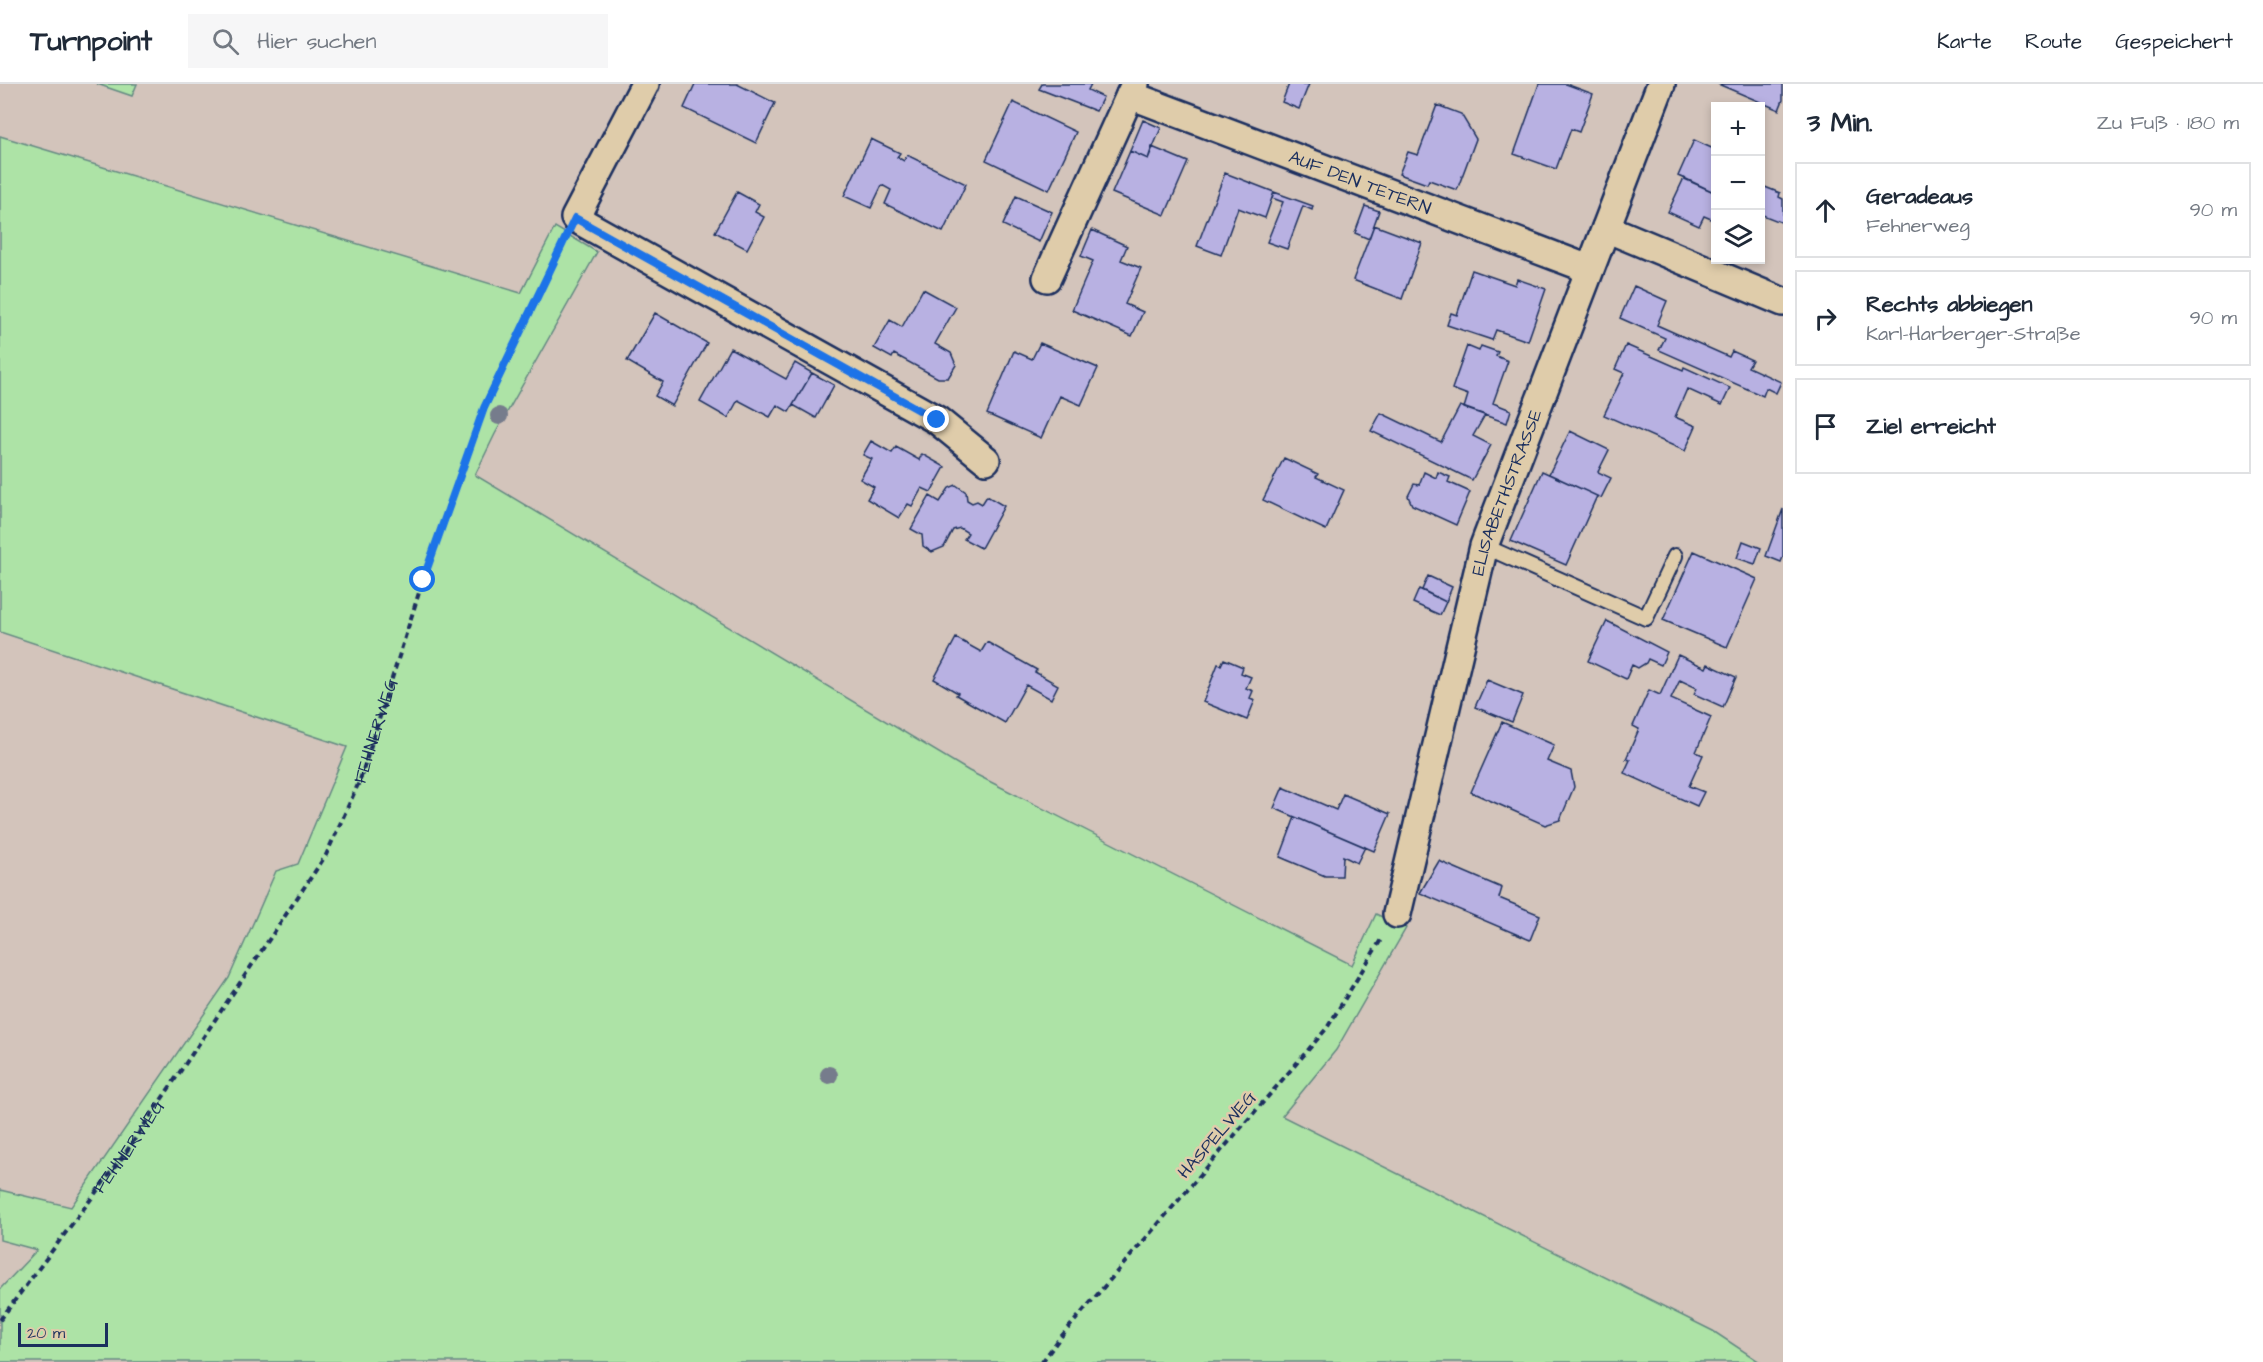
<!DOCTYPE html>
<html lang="de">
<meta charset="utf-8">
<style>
:root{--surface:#fff;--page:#f6f6f7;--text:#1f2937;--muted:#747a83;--line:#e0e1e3}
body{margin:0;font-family:"Architects Daughter",sans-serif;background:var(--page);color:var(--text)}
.controls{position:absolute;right:18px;top:18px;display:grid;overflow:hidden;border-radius:0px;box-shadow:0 3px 9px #0003}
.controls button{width:54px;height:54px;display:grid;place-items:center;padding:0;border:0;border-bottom:2px solid var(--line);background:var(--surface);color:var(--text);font:30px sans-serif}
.scale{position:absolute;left:18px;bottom:15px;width:90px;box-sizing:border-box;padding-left:6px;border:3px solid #1b2f5e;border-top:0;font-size:16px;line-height:21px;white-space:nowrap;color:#1b2f5e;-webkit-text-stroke:4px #dfccaa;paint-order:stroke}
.stop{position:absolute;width:18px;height:18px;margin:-14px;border:4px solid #1a73e8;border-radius:50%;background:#fff}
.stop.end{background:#1a73e8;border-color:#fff;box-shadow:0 2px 6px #0008}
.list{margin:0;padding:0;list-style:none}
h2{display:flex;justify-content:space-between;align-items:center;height:78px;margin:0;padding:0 24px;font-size:26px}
h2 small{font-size:20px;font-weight:400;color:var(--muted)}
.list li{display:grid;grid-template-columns:39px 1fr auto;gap:18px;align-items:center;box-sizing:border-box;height:96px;margin:0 12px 12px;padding:0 12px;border:2px solid var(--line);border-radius:0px}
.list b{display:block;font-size:22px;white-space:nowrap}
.list p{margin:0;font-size:20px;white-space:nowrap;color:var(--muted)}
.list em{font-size:20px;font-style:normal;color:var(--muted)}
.icon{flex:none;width:33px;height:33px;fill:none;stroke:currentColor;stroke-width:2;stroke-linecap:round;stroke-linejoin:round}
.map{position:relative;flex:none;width:1783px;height:1278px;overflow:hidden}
header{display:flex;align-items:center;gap:36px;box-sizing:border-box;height:84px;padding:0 30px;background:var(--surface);border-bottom:2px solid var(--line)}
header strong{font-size:28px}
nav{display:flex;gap:33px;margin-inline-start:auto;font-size:21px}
.search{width:420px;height:54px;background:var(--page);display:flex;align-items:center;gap:15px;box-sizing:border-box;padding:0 21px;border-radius:0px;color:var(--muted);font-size:22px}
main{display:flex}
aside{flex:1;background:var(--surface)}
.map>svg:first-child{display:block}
.green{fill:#ade3a6;stroke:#648982;stroke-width:1.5}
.building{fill:#b8b1e2;stroke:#1b2f5e;stroke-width:1.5}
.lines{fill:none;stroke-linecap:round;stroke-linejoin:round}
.lane-casing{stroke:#1b2f5e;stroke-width:18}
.street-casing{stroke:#1b2f5e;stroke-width:32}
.path{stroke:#1b2f5e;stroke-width:4;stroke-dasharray:6 4.5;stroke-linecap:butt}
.lane{stroke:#dfccaa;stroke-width:14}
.street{stroke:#dfccaa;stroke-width:27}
.tree{fill:#767c8c}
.route{stroke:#1a73e8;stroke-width:8}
.labels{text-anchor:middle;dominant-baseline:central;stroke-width:5;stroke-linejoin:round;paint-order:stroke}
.street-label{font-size:18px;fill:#1b2f5e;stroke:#dfccaa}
</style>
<header>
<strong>Turnpoint</strong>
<div class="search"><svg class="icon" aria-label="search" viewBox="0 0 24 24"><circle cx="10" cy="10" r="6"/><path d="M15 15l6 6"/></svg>Hier suchen</div>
<nav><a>Karte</a><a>Route</a><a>Gespeichert</a></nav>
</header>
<main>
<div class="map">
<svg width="1783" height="1278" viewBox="0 0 1783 1278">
<rect width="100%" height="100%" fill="#d3c4bb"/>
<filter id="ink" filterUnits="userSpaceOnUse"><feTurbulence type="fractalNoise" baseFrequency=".0167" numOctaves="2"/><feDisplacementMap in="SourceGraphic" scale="12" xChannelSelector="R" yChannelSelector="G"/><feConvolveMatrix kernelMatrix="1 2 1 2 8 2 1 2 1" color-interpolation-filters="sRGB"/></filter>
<g filter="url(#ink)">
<path class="green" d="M97,0H137L132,12Z
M0,52L521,209L555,143L597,168L495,350L475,391L969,687L1352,881L1376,830L1406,844L1336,966L1282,1032L1713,1247L1760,1278H0V1205L37,1166L0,1156V1106L71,1123L229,894L276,787L298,780L347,663L0,548Z"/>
<path class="building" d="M695,0H737L775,19L756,59L684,24Z
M1042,0H1091L1088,6L1103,13L1096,27L1039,5Z
M1289,0H1309L1299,25L1282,18Z
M1539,0H1566L1593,10L1579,48L1571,45L1556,85L1514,70Z
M1718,0H1783V16L1779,26Z
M1013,18L1076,48L1049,106L986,76Z
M1437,21L1461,30L1476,55L1457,106L1429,96L1427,100L1399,90L1408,68L1418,71Z
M1143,36L1161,44L1148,75L1130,67Z
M871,55L900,69L897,73L904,77L907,71L966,100L943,148L885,120L891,106L882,101L871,124L844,112Z
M1694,56L1716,66V109L1678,92Z
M1152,63L1188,78L1165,131L1112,109L1130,67L1148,75Z
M1225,89L1274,108L1265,134L1238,124L1221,171L1197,162Z
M1684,94L1716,109V137L1704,132L1699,142L1668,128Z
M1760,101L1780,109L1779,113L1783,115V139L1760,130Z
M737,108L759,120L755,128L764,133L747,165L715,148Z
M1274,108L1313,122L1312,126L1303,122L1287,165L1267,158L1283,118L1272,114Z
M1016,112L1052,128L1039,158L1003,141Z
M1365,122L1379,127L1369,155L1355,149Z
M1374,141L1422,159L1402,215L1353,196Z
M1092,146L1127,162L1121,176L1141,184L1125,220L1143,228L1132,252L1072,226L1093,177L1081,172Z
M1472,186L1515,201L1517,195L1546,205L1528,257L1496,246L1492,256L1447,241L1451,229L1457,231Z
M1634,202L1667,217L1657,241L1729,273L1732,267L1752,276L1748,283L1781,298L1776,309L1766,304L1763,312L1659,266L1665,254L1620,234Z
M923,205L956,223L935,260L951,269L956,281L948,294H938L894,270L892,274L874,264L890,236L902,243Z
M655,229L707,259L672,322L655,312L663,298L627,277Z
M1040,259L1098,284L1081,321L1060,312L1041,354L987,330L1014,267L1032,275Z
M1626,261L1683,286L1684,283L1730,304L1722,321L1687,305L1675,333L1696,342L1685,367L1604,331L1624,289L1615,285Z
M1467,262L1479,267L1481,262L1498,268L1496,272L1508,277L1493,319L1511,326L1507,339L1464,324L1468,311L1452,305Z
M730,264L786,295L795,279L812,289L789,328L777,321L770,333L738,316L728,334L700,318Z
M812,289L834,301L816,334L793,321Z
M1460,322L1485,331L1473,352L1491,361L1472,396L1371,347L1381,329L1441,358Z
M1570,347L1609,366L1598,388L1611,394L1601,414L1549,390Z
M871,357L892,369L896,363L919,376L922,370L945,383L931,408L922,404L912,422L908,420L899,434L867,415L874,403L860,395L872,375L863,371Z
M1284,374L1318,390L1316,393L1344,406L1326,446L1263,416Z
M1542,387L1597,412L1566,481L1511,457Z
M1424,388L1436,394L1438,388L1450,393L1448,398L1470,408L1456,441L1412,421L1408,412L1414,400L1419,401Z
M956,401L966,408L967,416L972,419L977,417L982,420L987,412L1004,422L981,464L964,455L968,449L960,444L953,446L944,463L932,468L923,462L922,451L911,445L930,412L940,418L949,404Z
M1783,425V473L1781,478L1766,472Z
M1743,457L1761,464L1755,480L1737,474Z
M1694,467L1757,495L1727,563L1663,536Z
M1428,492L1452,503L1446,518L1422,506Z
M1419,505L1446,518L1440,531L1413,519Z
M1607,537L1667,568L1661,581L1648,575L1646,579L1638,584L1632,581L1626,595L1588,577Z
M956,554L981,568L987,558L1037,586L1035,588L1058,601L1051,615L1026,601L1005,639L956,611L958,609L934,595Z
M1678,571L1706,584L1708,580L1736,593L1723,623L1694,610L1697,604L1680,596L1671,615L1711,633L1696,668L1703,671L1689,702L1704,708L1697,722L1624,689L1630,676L1626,675L1639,645L1633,642L1649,606L1660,611Z
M1224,575L1243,583L1241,589L1251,593L1246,604L1253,607L1250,614L1255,616L1247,636L1203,618L1218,580L1221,581Z
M1487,596L1523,611L1512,638L1475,623Z
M1502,638L1554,661L1547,677L1571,687L1574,703L1560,736L1545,741L1471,708Z
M1283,703L1336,726L1343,710L1390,730L1374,767L1274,724Z
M1295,733L1365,763L1357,779L1343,772L1342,792H1325L1280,773Z
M1439,777L1502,804L1499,814L1540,831L1530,856L1420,809Z"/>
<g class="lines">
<g class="lane-casing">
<path id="lane" d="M1484,462L1646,534L1675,472"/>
</g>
<g class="street-casing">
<g id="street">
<path d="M645,0L575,134L937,336L986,376"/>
<path id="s2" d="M1130,11L1589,185"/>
<path d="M1606,144L1783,218"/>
<path d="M1047,194L1135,0"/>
<path id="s3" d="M1397,830L1484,462L1661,0"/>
</g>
</g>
<g class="path">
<path id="s1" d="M0,1236L124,1071L326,771L360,696L423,496L484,324L563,159"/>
<path d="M1042,1278L1059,1255L1327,944L1382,854"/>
</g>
<use href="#lane" class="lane"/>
<use href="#street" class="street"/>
</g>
<g class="tree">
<circle cx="499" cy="332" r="9"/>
<circle cx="829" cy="991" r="9"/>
</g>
</g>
<g class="lines" filter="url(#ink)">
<path class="route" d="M423,496L484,324L575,134L937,336"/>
</g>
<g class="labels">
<g class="street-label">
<text stroke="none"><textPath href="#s2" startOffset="246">AUF DEN TETERN</textPath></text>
<text stroke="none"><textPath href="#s3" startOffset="436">ELISABETHSTRASSE</textPath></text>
<text stroke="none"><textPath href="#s1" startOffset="702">FEHNERWEG</textPath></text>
<text transform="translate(1217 1051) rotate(-49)">HASPELWEG</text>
<text stroke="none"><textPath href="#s1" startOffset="216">FEHNERWEG</textPath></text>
</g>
</g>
</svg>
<div class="controls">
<button>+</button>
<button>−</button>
<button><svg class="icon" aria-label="layers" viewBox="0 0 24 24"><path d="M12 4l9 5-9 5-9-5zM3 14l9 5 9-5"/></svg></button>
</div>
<div class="scale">20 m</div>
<div class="stop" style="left:423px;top:496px"></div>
<div class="stop end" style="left:937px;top:336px"></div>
</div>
<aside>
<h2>3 Min.<small>Zu Fuß · 180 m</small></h2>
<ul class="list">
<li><svg class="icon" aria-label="ahead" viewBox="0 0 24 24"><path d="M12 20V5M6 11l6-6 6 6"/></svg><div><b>Geradeaus</b><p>Fehnerweg</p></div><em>90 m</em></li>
<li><svg class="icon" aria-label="right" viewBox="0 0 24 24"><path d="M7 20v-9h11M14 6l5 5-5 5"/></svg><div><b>Rechts abbiegen</b><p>Karl-Harberger-Straße</p></div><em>90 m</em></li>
<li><svg class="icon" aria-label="arrive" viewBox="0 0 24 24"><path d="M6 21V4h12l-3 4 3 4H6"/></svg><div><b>Ziel erreicht</b></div></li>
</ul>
</aside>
</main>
